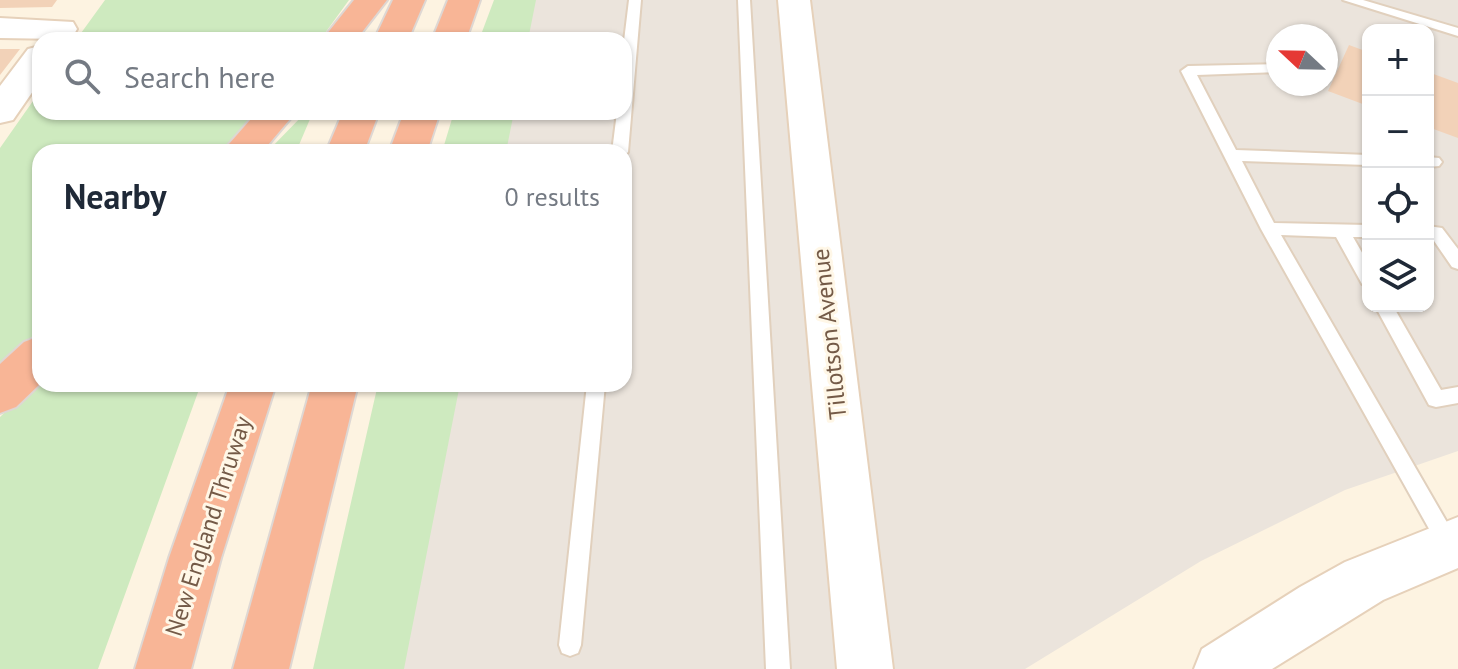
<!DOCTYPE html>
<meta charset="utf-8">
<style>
:root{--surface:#fff;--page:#f6f6f7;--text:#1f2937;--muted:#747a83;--line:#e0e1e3}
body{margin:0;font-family:"PT Sans",sans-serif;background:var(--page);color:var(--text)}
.controls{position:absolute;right:24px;top:24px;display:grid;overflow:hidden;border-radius:16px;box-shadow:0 2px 6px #0004}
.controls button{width:72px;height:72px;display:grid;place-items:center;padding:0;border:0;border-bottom:2px solid var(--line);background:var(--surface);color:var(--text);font:40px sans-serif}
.compass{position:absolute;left:1266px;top:24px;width:72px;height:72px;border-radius:50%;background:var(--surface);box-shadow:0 2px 6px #0004;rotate:292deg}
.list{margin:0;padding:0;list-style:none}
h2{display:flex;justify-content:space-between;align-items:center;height:104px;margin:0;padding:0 32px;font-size:34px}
h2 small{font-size:26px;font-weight:400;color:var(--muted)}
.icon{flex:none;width:44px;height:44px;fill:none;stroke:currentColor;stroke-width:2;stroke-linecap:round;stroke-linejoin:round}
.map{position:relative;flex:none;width:1458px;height:669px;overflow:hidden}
.search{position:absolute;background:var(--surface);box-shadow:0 2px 6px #0004;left:32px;top:32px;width:600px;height:88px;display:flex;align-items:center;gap:20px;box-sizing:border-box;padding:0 28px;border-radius:24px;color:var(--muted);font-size:30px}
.panel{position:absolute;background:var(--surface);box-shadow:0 2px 6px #0004;left:32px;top:144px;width:600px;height:248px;border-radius:24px}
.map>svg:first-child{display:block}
.industrial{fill:#ebe4dc;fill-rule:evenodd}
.green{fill:#ceeabf}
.building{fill:#f2d2b8}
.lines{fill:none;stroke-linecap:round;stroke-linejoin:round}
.lane-casing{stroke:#e1d0bd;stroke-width:4}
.secondary-casing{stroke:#e6d1ba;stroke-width:4}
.highway-casing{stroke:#ded7d3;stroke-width:4}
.lane{fill:#fff;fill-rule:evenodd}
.secondary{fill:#fff;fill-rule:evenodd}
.highway{fill:#f8b596;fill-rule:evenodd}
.labels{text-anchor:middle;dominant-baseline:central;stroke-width:6;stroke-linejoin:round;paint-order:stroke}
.street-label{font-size:24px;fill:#745a47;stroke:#fff7e7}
</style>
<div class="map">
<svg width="1458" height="669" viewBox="0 0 1458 669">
<rect width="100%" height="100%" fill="#fdf3e1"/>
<path class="industrial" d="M532,0H1458V451L1345,490L1201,561L1025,669H379L439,384H624V152H495L505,112H624V40H522ZM1368,30H1428V306H1368ZM1278,36H1326V84H1278Z"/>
<path class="green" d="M105,0H349L320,40H76Z
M494,0H536L528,40H479Z
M40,91V112H256L221,152H40V329L0,367V148Z
M306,112H313L296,152H267Z
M454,112H514L506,152H442Z
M40,378V384H201L98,669H0V417Z
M378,384H460L404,669H313Z"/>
<path class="building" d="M0,0H57L52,7L0,8Z
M1349,45L1368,52V106L1328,91Z
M0,49H20L0,75Z
M1428,72L1458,83V138L1428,127Z"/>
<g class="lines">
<g class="lane-casing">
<path id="lane" d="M629,0H641L628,152L624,156V152H612L617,112H624V41Z
M738,0H750L790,669H766Z
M1343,0H1363L1458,28V36Z
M1278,64V72L1197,75L1236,150L1368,155V165L1242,161L1274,223L1368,225V237H1353L1368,263V286L1362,284L1336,237L1281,235L1456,538L1458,549L1449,555L1442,552L1261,229L1181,71L1188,66Z
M1428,157L1439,158L1442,162L1439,166L1428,167Z
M1428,226L1442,228L1458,249V269L1452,267L1432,238H1428Z
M1375,306H1393L1441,390L1458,387V403L1436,407L1429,405Z
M587,384H605L581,645L578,653L570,656L562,653L559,645Z"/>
</g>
<g class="secondary-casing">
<path id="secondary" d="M778,0H810L893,669H837Z
M0,18L73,22L77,29L73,36L61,39L0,38Z
M40,46V81L13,120L0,123V86L28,49Z
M1458,517V568L1383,600L1272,669H1194L1202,649L1300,587L1345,562Z"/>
</g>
<g class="highway-casing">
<path id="highway" d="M354,0H387L356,40H322Z
M393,0H425L408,40H374Z
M448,0H480L466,40H432Z
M257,112H296L262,152H222Z
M343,112H379L364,152H326Z
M404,112H440L427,152H389Z
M40,336V384L16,407L0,413V364L24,342Z
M230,384H276L221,558L191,669H135L169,558Z
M312,384H358L289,669H233Z"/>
</g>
<use href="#lane" class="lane"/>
<use href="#secondary" class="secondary"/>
<use href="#highway" class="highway"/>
</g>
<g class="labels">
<g class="street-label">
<text transform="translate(829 334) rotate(-96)">Tillotson Avenue</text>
<text transform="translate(208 526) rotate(-72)">New England Thruway</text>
</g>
</g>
</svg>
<div class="controls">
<button>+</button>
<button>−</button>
<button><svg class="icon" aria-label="locate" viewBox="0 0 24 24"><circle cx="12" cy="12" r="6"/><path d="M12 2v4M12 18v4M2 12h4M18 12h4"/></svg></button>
<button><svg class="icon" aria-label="layers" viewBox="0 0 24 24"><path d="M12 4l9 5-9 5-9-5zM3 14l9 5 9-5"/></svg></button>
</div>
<svg class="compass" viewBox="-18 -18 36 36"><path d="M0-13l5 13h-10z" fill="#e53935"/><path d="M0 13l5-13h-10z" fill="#747a83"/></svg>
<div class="search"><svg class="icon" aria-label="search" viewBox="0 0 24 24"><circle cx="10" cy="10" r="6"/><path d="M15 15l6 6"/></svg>Search here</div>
<section class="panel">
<h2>Nearby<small>0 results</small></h2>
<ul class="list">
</ul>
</section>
</div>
